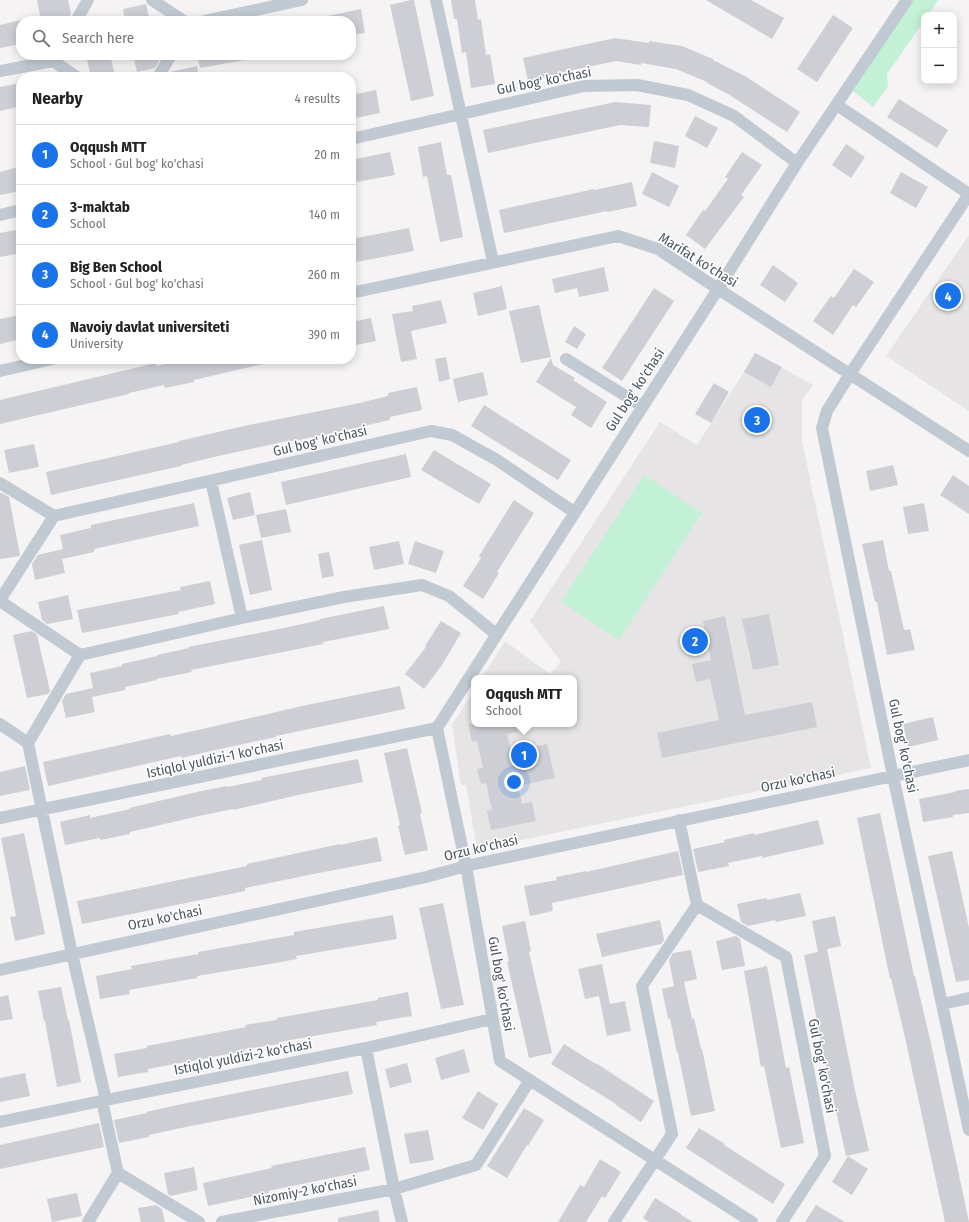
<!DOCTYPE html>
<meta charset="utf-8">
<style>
:root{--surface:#fff;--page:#f6f6f6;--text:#222;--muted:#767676;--line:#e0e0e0;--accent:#1a73e8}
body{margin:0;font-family:"Fira Sans Condensed",sans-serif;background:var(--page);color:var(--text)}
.controls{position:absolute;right:12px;top:12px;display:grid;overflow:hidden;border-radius:8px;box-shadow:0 2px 10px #0003}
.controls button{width:36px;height:36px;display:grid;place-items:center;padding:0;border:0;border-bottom:1px solid var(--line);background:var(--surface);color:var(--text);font:20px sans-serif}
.you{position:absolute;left:514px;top:782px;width:14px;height:14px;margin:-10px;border:3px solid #fff;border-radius:50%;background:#1a73e8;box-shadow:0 0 0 6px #1a73e833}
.badge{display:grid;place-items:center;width:26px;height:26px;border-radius:50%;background:var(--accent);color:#fff;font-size:13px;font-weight:700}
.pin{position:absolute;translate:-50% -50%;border:2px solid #fff;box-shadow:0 1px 4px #0006}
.popup{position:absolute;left:471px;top:675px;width:106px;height:52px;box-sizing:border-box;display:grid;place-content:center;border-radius:8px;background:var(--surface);filter:drop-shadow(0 1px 3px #0005);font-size:13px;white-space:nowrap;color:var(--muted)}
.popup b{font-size:15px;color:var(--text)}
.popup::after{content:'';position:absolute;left:50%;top:100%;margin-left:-8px;border:8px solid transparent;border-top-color:var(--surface)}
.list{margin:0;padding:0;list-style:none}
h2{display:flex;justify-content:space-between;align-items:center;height:52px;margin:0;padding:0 16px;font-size:17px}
h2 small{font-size:13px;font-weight:400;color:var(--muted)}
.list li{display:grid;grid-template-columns:26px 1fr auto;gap:12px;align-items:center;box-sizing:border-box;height:60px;padding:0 16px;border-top:1px solid var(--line)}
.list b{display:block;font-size:15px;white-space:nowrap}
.list p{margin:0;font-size:13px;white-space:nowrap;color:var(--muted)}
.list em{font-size:13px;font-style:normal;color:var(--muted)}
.icon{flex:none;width:22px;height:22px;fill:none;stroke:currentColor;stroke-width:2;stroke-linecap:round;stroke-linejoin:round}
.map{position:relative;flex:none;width:969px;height:1222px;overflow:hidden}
.search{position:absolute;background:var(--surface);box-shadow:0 2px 10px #0003;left:16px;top:16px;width:340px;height:44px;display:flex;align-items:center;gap:10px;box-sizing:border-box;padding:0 14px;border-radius:16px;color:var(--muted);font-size:15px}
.panel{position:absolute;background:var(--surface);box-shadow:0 2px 10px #0003;left:16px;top:72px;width:340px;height:292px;border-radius:16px}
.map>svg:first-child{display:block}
.education{fill:#e6e4e5}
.green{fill:#c3f1d5}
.building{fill:#cdcfd5}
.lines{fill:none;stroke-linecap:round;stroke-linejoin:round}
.minor{stroke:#c1cad2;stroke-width:12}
.labels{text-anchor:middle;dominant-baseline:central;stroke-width:3;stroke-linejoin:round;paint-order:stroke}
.street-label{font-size:14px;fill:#4a5661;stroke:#fff}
</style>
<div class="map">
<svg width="969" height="1222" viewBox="0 0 969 1222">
<rect width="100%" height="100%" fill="#f5f3f3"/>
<path class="education" d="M969,235V411L886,356Z
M755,353L813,385L802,400V441L871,768L477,849L466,785H461L452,725L474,690V724H574V678H482L505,641L550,674L561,662L530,621L660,422L697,445L744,372Z"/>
<path class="green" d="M913,0H938L928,15H924V21L887,74L888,87L873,107L853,91Z
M644,475L702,513L619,640L561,602Z"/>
<path class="building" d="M37,0H68L71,14L69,17L52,21H41Z
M411,0H414L434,96L411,101L390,5Z
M451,0H475L478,20L481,19L486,55L490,54L495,84L471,88L466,52L462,53L457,19H454Z
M706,0H751L784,18L772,39Z
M146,4L150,21H125L123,9Z
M361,9L365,33L351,35V21H323V17Z
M833,15L853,28L817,82L797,69Z
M21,20V44L0,48V25Z
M615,38L649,43V41L682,46L713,59V60L745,76L800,112L787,132L728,94L707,83V82L676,69L641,63V65L616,61L558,73V74L528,81L523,58Z
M86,55H110L115,76L91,77Z
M133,55H157L159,61L155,68L137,72Z
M197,55H244L245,60L200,68Z
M197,66L199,77H167L170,72Z
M21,83V106L0,111V87Z
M376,90L380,113L351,119V95Z
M899,99L948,130L937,148L887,117Z
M615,102L651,105L649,127L620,125L488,153L483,130Z
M695,116L718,128L707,148L685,136Z
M654,141L679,146L675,168L650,163Z
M441,142L447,175H451L463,237L440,242L427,176L423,177L418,147Z
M846,144L865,157L851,178L832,165Z
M390,152L395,175L351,183V160Z
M742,152L762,165L741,195L744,197L705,249L686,235L703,210L705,211L728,179L725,177Z
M21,166V191L0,195V172Z
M652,172L679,186L669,207L642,194Z
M901,172L928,187L916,208L890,193Z
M632,182L637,206L607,212V211L504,233L499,210L594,189V190Z
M409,228L414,251L351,263V239Z
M21,229V253L0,257V233Z
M773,265L798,283L785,302L760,285Z
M604,267L609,291L579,297L577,288L555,293L552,279Z
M854,269L874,282L856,307L853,305L833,335L813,321L831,296L834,298Z
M502,286L507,309L478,316L473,293Z
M654,288L674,301L622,381L602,368Z
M441,300L447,323L411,331L417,359L401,362L392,314L413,311L412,306Z
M539,305L551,357L521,363L509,311Z
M21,315V339L0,344V319Z
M371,318L376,341L351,346V322Z
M574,326L586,334L577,349L565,342Z
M755,353L782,367L771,387L744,372Z
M446,357L450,379L439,382L435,359Z
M551,358L553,365L575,378L573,380L607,402L591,428L571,415L576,407L536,382Z
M187,359H267V363L194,380V382L165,388L164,385L129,393V394L0,424V400L156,363V366Z
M483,372L488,395L458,402L453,379Z
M714,383L729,392L711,423L695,414Z
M417,387L422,410L390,417V420L324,435L288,442L287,441L214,457L181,465V466L51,495L46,472L179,442V441L244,426L355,404L388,396V393Z
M484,405L571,460L558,480L471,426Z
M34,444L39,467L9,473L4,450Z
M434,450L491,484L479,504L421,470Z
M406,454L411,477L286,505L281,482Z
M893,465L898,485L870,491L866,471Z
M953,475L969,486V514L940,495Z
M250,492L255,515L233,520L227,498Z
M0,493H2L9,497L20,555V556L0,559Z
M514,500L534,513L497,572L499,573L483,599L463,586L481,558L479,556Z
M194,503L199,526L94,549V552L62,559L65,573L35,580L32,564L38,555L63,549L60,535L91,528V525Z
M924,503L929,531L908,534L903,507Z
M286,509L291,532L261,538L256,515Z
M262,540L272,590L250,595L239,545Z
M883,540L889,571H891L904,630L910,629L915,650L887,655L877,602H875L862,544Z
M399,541L404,564L374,570L369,547Z
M415,541L444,551L436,573L408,564Z
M329,552L334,576L322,578L318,554Z
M210,581L215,604L178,612L179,614L82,633L77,610L181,590L180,587Z
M68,595L73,619L47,624L42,620L38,602Z
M384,606L389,629L323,642V644L293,650L191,670L192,672L156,679L157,680L125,687V690L92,697L95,712L66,718L62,701L66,694L93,688L90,673L122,666V664L157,656V655L189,648L188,647L284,628L320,620V619Z
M769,614L779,665L753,670L742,619Z
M725,616L745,715L812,702L817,727L662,758L657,733L719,720L710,679L696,682L692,664L711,660L703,621Z
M441,621L461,633L442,665L424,689L405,674L426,647L425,646Z
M32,631L37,635L50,691L48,694L27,698L13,635Z
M400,686L405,709L276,736V737L211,751L181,758V756L48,786L43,762L170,734L171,736L242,720L302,706Z
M933,717L938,740L908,747L903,724Z
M468,724H516L518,732L507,734L511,752L547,744L555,778L518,786L522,804L532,802L536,821L491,830L487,811L492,810L486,783L481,784L477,769L483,768L477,741L472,742Z
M407,748L422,813L420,814L428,850L405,855L398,826L400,825L384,753Z
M358,759L363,782L298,795L233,810V809L199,816L130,832V834L100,840V838L65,845L60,822L90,815V818L130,809L129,808L197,792L227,786V787L262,780L261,778Z
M25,766L30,790L0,796V772Z
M969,789V813L953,815V817L923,822L919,799L955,792V791Z
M880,813L914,976H915L930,1039L969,1222H945L906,1042L891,978L890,979L857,818Z
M818,820L824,844L762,858V856L728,863L729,866L699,872L698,871L693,849L725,842L724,840L754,833V835Z
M24,833L45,934L15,941L10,917L16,916L1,838Z
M377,837L382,861L313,874L245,888V891L82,924L77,901L247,866V864L340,844V845Z
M678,851L683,875L552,903L553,911L530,916L524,886L557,880L556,877L586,871V872Z
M952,851L969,928V980L956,982L928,856Z
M800,893L806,916L776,922L775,920L748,926L741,922L737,904L767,898V900Z
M443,903L464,1005L441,1009L419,908Z
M393,915L397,939L296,956L297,959L264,965L197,976V978L129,990L130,994L100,999L96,976L132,969L131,966L198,954V952L294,935V932Z
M835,916L841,946L827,949L855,1090L869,1151L846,1156L825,1061L804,955L818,952L812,921Z
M660,920L664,940L661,944L602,957L596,934Z
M525,921L531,951L529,952L552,1053L529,1058L507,962H509L502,926Z
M736,936L740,939L745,966L722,970L716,941Z
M691,950L697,979L684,982L692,1019L694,1018L701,1049H702L715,1111L691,1116L678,1053H677L670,1018L668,1019L662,989L674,986L669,960L673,953Z
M602,964L610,1004L625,1001L631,1031L607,1036L599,996L585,999L578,969Z
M767,966L786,1068L789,1067L804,1143L781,1148L764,1066L761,1067L744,971Z
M61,987L68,1020H69L81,1082L57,1087L45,1021H44L38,991Z
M408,992L412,1016L376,1022L377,1025L279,1042V1044L245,1049V1051L148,1069V1072L118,1077L114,1054L147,1048V1046L246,1027L245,1025L277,1020V1018L378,1000V998Z
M8,995L13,1019L0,1021V997Z
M564,1044L596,1064V1063L654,1101L641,1122L616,1105V1104L551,1064Z
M464,1049L470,1072L441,1080L435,1058Z
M407,1063L412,1082L390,1088L385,1069Z
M348,1071L353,1094L181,1128L149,1135V1137L119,1143L114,1120L147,1113L146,1112L182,1104Z
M25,1073L30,1096L0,1102V1078Z
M478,1091L498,1104L483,1130L462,1118Z
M524,1108L544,1120L528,1146L527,1145L507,1178L487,1166Z
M99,1123L104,1147L0,1169V1145Z
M699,1128L725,1144L724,1145L785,1184L773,1204L686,1148Z
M428,1130L434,1160L410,1164L404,1134Z
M365,1147L370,1170L268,1191L269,1193L208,1206L203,1183L272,1168L271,1166Z
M848,1156L868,1169L852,1195L832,1182Z
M600,1159L621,1172L605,1198L602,1196L586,1222H558L580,1185L584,1187Z
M194,1167L198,1190L170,1196L168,1194L164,1173Z
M77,1193L82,1216L52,1222L47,1199Z
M655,1198L681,1214V1215L693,1222H649L643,1218Z
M156,1205L162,1209L165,1222H141L138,1208Z
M816,1205L845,1222H805Z
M378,1210L380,1222H338V1218Z"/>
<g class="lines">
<path class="minor" d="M152,0L184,21
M436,0L493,262
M76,21L88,0
M204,21L302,0
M53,61L77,77
M0,71L53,61
M158,77L171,55
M837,105L969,194
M351,139L584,86L637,85L688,95L734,116L797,163
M969,194L850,374L827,411L822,428L893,776L969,1130
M0,215L21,210
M351,293L618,236L658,249L718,289L969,451
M566,359L642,406
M0,371L52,359
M211,481L242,618
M0,483L54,516
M54,516L431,431L452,435L497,460L574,512
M0,600L54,516
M0,601L80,655
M80,655L28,743L72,954L106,1100
M80,655L242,618L344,597L422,585L449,596L496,634
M0,724L28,743
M0,818L437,728
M697,905L786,957L825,1156L782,1222
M0,970L426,877L466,866L969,760
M942,1004L969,998
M366,1048L394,1189L402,1222
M0,1122L106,1100L366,1048L492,1019
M118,1173L199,1222
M88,1222L118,1173L102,1101
M222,1222L394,1189L476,1165L530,1080
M614,1222L672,1134L642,986L697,905L679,820
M752,1222L500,1061L466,866L437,728L718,289L797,163L907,0"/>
</g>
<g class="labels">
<g class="street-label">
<text transform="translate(544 81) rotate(-11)">Gul bog' ko'chasi</text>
<text transform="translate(698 260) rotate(32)">Marifat ko'chasi</text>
<text transform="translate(635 390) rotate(-57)">Gul bog' ko'chasi</text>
<text transform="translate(320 441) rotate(-13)">Gul bog' ko'chasi</text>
<text transform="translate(903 746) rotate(78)">Gul bog' ko'chasi</text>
<text transform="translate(215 759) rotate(-12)">Istiqlol yuldizi-1 ko'chasi</text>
<text transform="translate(798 780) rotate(-12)">Orzu ko'chasi</text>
<text transform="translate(481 848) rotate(-13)">Orzu ko'chasi</text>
<text transform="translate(165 918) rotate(-12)">Orzu ko'chasi</text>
<text transform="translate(501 984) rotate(80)">Gul bog' ko'chasi</text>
<text transform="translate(243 1057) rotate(-11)">Istiqlol yuldizi-2 ko'chasi</text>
<text transform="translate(822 1066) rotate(79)">Gul bog' ko'chasi</text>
<text transform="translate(305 1191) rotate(-11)">Nizomiy-2 ko'chasi</text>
</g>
</g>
</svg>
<div class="controls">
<button>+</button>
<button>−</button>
</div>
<div class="you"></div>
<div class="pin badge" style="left:524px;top:755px">1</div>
<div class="popup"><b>Oqqush MTT</b>School</div>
<div class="pin badge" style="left:695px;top:641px">2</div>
<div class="pin badge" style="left:757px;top:420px">3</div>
<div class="pin badge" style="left:948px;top:296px">4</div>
<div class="search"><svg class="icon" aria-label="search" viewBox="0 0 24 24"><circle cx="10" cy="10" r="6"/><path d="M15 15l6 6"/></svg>Search here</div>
<section class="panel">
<h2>Nearby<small>4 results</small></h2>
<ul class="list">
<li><span class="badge">1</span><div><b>Oqqush MTT</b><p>School · Gul bog' ko'chasi</p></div><em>20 m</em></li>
<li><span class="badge">2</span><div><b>3-maktab</b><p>School</p></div><em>140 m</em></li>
<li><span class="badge">3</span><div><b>Big Ben School</b><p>School · Gul bog' ko'chasi</p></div><em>260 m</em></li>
<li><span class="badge">4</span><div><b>Navoiy davlat universiteti</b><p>University</p></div><em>390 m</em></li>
</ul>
</section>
</div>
